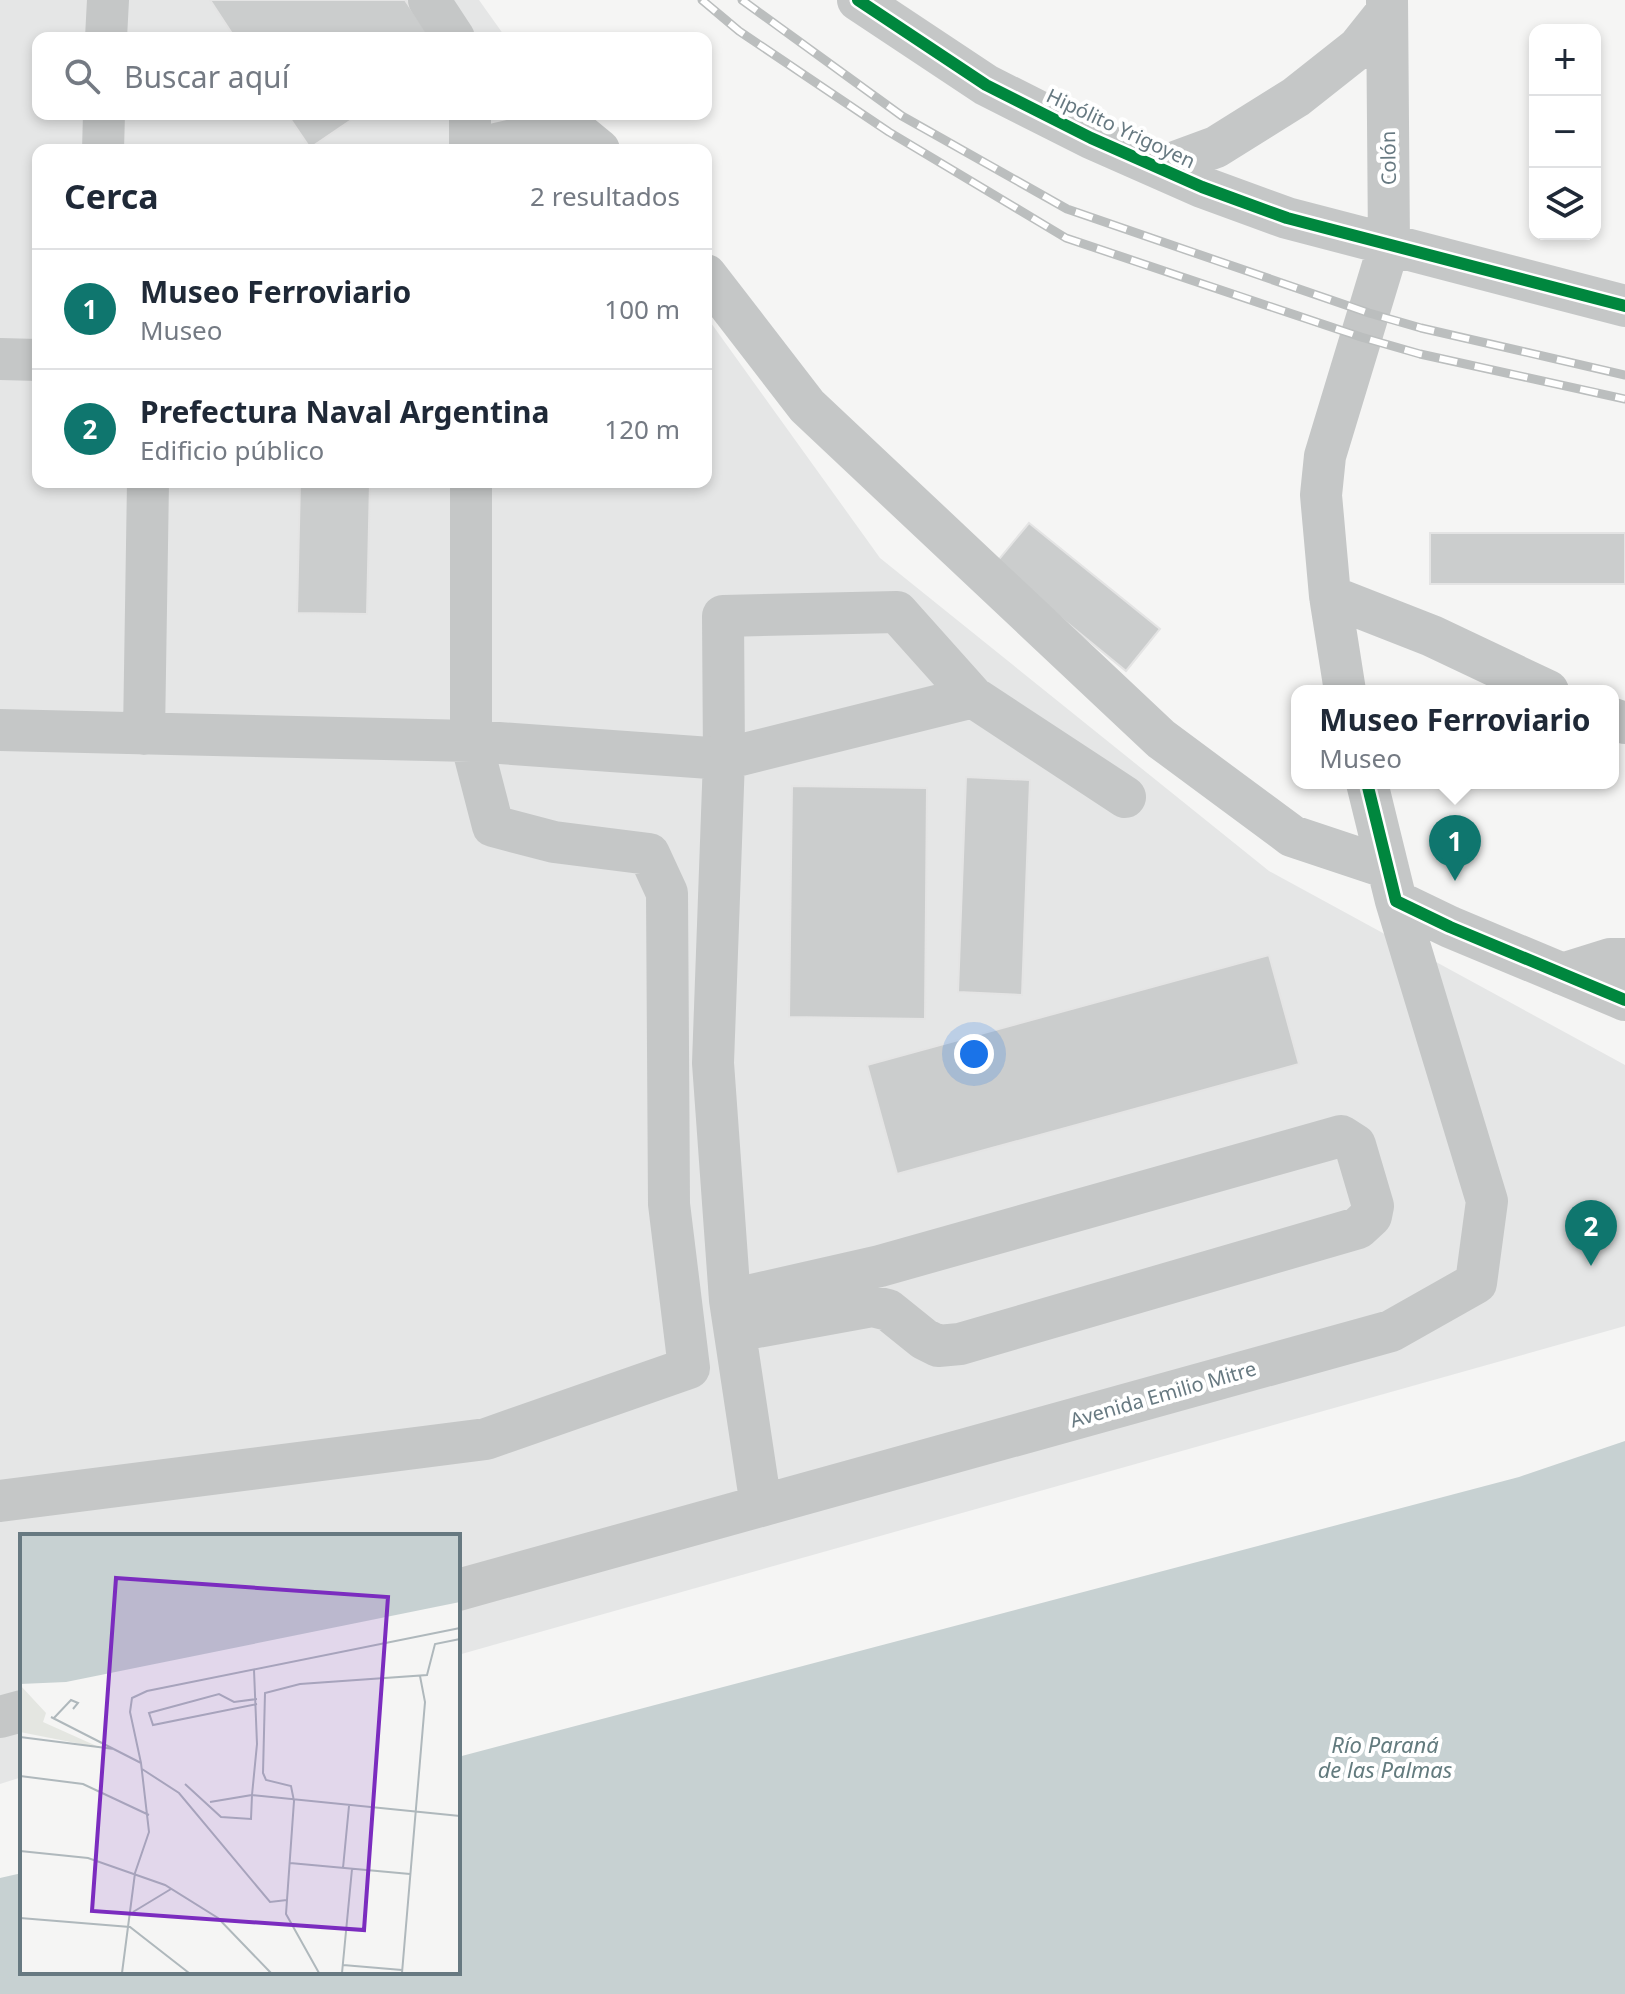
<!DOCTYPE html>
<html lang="es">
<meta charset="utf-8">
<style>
:root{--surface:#fff;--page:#f6f6f7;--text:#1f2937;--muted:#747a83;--line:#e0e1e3;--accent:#0f766e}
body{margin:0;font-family:"Noto Sans",sans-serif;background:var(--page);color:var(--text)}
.controls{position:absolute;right:24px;top:24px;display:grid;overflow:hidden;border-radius:16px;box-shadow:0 4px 12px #0003}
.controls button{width:72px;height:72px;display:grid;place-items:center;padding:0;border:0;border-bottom:2px solid var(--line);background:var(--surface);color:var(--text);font:40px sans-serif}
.you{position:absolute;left:974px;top:1054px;width:28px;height:28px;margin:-20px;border:6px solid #fff;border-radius:50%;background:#1a73e8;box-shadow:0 0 0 12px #1a73e833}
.badge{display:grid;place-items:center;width:52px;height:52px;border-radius:50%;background:var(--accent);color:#fff;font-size:26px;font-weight:700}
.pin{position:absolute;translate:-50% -66px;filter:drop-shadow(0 2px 4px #0008)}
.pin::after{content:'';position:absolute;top:42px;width:28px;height:24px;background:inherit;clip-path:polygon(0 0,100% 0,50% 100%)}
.popup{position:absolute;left:1291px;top:685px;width:328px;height:104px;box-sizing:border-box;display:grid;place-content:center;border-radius:16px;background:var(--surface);filter:drop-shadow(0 2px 6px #0005);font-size:26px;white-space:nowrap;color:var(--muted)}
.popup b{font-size:30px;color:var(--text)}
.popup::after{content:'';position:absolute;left:50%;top:100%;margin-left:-16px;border:16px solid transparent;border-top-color:var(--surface)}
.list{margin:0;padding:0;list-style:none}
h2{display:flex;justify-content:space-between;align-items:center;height:104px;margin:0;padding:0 32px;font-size:34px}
h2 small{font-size:26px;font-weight:400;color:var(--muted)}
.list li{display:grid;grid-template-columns:52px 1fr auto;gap:24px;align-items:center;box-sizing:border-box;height:120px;padding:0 32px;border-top:2px solid var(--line)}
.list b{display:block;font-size:30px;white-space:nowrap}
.list p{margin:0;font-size:26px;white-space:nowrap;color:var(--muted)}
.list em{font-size:26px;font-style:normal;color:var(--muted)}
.icon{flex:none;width:44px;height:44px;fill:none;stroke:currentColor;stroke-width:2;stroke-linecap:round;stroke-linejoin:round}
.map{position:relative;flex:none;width:1625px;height:1994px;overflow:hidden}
.search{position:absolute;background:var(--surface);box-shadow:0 4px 12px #0003;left:32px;top:32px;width:680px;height:88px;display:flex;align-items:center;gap:20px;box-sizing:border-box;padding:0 28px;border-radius:16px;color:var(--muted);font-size:30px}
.panel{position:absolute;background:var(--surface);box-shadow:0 4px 12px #0003;left:32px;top:144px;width:680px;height:344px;border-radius:16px}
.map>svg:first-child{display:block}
.built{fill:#e5e6e6}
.water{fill:#c7d1d2}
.building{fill:#cbcdcd;stroke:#e4e4e4;stroke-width:2}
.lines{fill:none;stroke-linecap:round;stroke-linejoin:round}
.minor{stroke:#c5c7c7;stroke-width:42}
.rail-casing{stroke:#bbbebe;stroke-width:9}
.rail{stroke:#fff;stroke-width:6;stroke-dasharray:18;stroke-linecap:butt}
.cycleway-casing{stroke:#fff;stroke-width:17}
.cycleway{stroke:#00873e;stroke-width:12}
.labels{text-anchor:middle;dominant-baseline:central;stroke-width:8;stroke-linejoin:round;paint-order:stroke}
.street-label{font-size:20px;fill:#677981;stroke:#fff}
.water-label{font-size:22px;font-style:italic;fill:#637b7e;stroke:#fff}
.inset-road{fill:none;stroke:#afb8bc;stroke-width:2}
.view{fill:#7b2cbf;fill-opacity:0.15;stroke:#7b2cbf;stroke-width:4}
.inset-edge{fill:none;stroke:#677981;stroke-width:4}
</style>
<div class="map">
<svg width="1625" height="1994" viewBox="0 0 1625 1994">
<rect width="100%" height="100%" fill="#f5f5f4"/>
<path class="built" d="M0,0H479L506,38H38V114H561L587,150H38V482H706V316L880,558L1269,871L1625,1065V1326L458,1655V1536H22V1777L0,1784Z"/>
<path class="water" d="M1625,1441V1994H0V1878L22,1873V1972H458V1757L1519,1477Z"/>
<path class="building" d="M210,0H405L431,38H235Z
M287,114H360L310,148Z
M300,482H370L367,614L297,613Z
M1029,523L1160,629L1126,671L995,564Z
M1430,533H1625V584H1430Z
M966,777L1030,780L1022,995L958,992Z
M792,786L927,788L925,1019L789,1017Z
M1269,955L1299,1064L897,1174L867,1065Z"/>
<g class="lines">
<path class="minor" d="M429,0L454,38
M858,0L986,85L1091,138L1202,187L1287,218L1625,306
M106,38L108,0
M103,150L104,114
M470,150L571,127L599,150
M470,150V114
M1159,168L1216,147L1296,97L1358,48L1386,13
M706,275L807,406L1161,739L1292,836L1388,868
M0,359L38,360
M1330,596L1432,636L1548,691
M1345,691L1330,596L1321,495L1325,456L1389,245L1387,0
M973,697L724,759L723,616L897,612L973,697L1125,797
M1613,719L1625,723
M0,730L471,741L724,759L713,1063L730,1300L761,1506
M144,734L148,482
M1367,783L1396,901L1450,927L1625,1000
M1562,974L1610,959H1625
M730,1300L880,1266L1341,1136L1355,1145L1373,1206L1371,1216L1358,1228L960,1344L938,1346L924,1339L888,1310L872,1306L735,1331
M0,1501L486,1439L689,1368L669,1204L667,893L649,854L554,842L493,826L471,741V482
M458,1590L1391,1331L1476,1283L1487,1201L1396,901
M0,1717L22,1711"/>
<g class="rail-casing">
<path id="rail" d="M702,0L739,31L889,132L1066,238L1361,337L1420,354L1625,399
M742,0L902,116L1067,209L1369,313L1421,328L1625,375"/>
</g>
<use href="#rail" class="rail"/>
<g class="cycleway-casing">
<path id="cycleway" d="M858,0L986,85L1091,138L1202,187L1287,218L1625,306
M1367,783L1396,901L1450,927L1625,1000"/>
</g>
<use href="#cycleway" class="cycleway"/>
</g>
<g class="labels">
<g class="street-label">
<text transform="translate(1121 128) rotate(25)">Hipólito Yrigoyen</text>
<text transform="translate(1388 158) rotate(-91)">Colón</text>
<text transform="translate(1163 1394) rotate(-16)">Avenida Emilio Mitre</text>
</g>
<g class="water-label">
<text x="1385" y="1744">Río Paraná<tspan x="1385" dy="25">de las Palmas</tspan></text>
</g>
</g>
<g transform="translate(20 1534)">
<rect width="440" height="440" fill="#f5f5f4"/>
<path d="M0,151L26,179L23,188L81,214L0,198Z" fill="#e4e6e1"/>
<path d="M0,1H440V68L46,148L0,150Z" fill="#c7d1d2"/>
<path class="inset-road" d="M234,136L237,210L232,261L440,282M237,165L214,168L199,160L129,179L133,191L237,170M31,183L121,229L129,298L115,339L102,439M33,185L51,166L58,169L53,175M0,203L94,215M121,229L110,178L112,164L127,157L440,94M122,235L159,259L250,368L267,366M0,242L63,250L129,281M165,250L201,283L231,285L232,261L190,268M0,317L68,324L145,351L198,384L251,439M270,329L390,340M323,334L329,272M113,378L151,355M0,384L110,393L169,439M323,431L382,436M299,439L266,380L274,267L271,252L246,246L243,239L245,159L280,150L407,141L415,110L440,105M322,439L332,335M382,439L405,168L400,142"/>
<path class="view" d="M96,44L368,63L344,396L72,377Z"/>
<rect width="440" height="440" class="inset-edge"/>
</g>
</svg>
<div class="controls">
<button>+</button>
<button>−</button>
<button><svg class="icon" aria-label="layers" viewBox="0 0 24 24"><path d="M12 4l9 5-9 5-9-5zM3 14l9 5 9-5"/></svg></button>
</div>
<div class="you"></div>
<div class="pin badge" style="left:1455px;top:881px">1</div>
<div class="popup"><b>Museo Ferroviario</b>Museo</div>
<div class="pin badge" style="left:1591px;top:1266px">2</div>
<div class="search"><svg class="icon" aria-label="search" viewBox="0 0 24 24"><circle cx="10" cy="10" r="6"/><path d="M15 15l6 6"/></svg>Buscar aquí</div>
<section class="panel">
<h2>Cerca<small>2 resultados</small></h2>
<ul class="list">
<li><span class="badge">1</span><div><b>Museo Ferroviario</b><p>Museo</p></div><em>100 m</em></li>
<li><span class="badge">2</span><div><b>Prefectura Naval Argentina</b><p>Edificio público</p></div><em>120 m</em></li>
</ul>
</section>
</div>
